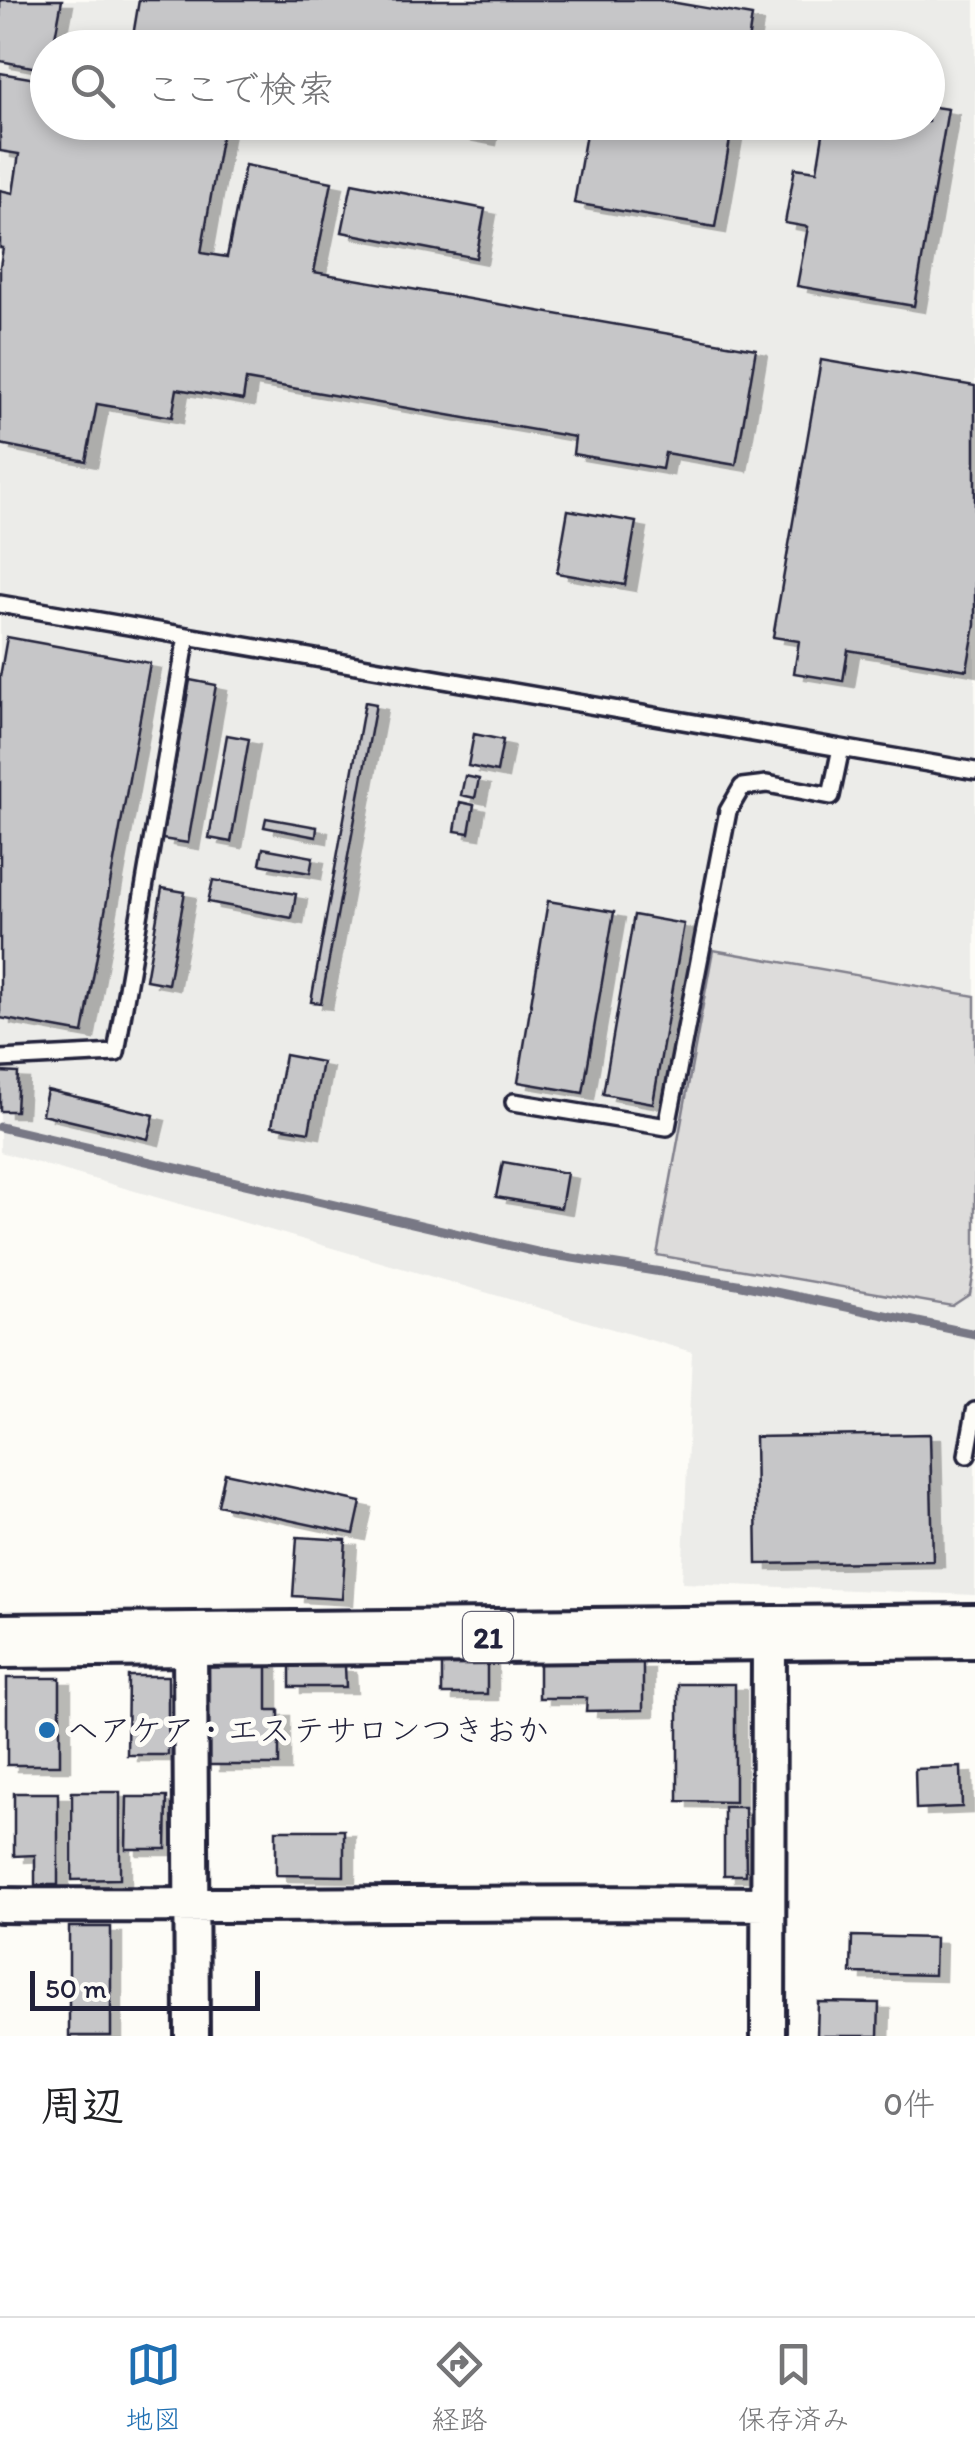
<!DOCTYPE html>
<html lang="ja">
<meta charset="utf-8">
<style>
:root{--surface:#fff;--page:#f6f6f6;--text:#202124;--muted:#757577;--line:#e0e0e0;--accent:#1f6fb2}
body{margin:0;font-family:Itim,"Klee One",sans-serif;background:var(--page);color:var(--text)}
.scale{position:absolute;left:30px;bottom:25px;width:230px;box-sizing:border-box;padding-left:10px;border:5px solid #22223b;border-top:0;font-size:28px;line-height:35px;white-space:nowrap;color:#22223b;-webkit-text-stroke:8px #fdfcf7;paint-order:stroke}
.list{margin:0;padding:0;list-style:none}
h2{display:flex;justify-content:space-between;align-items:center;height:130px;margin:0;padding:0 40px;font-size:42px}
h2 small{font-size:32px;font-weight:400;color:var(--muted)}
.icon{flex:none;width:55px;height:55px;fill:none;stroke:currentColor;stroke-width:2;stroke-linecap:round;stroke-linejoin:round}
.map{position:relative;flex:none;width:975px;height:2036px;overflow:hidden}
.search{position:absolute;background:var(--surface);box-shadow:0 5px 15px #0003;left:30px;right:30px;top:30px;height:110px;display:flex;align-items:center;gap:25px;box-sizing:border-box;padding:0 35px;border-radius:55px;color:var(--muted);font-size:38px}
.sheet{height:280px;background:var(--surface)}
nav{display:flex;justify-content:space-around;align-items:center;box-sizing:border-box;height:140px;border-top:2px solid var(--line);background:var(--surface);font-size:28px;color:var(--muted)}
nav a{display:grid;justify-items:center;gap:5px}
nav .on{color:var(--accent)}
.map>svg:first-child{display:block}
.built{fill:#ecece9;fill-rule:evenodd}
.park{fill:#dddcdb;stroke:#807f8b;stroke-width:2.5}
.lines{fill:none;stroke-linecap:round;stroke-linejoin:round}
.stream{stroke:#787885;stroke-width:9}
.building{fill:#c6c6c8;stroke:#22223b;stroke-width:2.5;filter:url(#shadow)}
.lane-casing{stroke:#22223b;stroke-width:22}
.street-casing{stroke:#22223b;stroke-width:40}
.primary-casing{stroke:#22223b;stroke-width:60}
.lane{stroke:#fdfcf7;stroke-width:15}
.street{stroke:#fdfcf7;stroke-width:32}
.primary{stroke:#fdfcf7;stroke-width:52}
.poi-dot{fill:#1f6fb2;stroke:#fdfcf7;stroke-width:4}
.labels{text-anchor:middle;dominant-baseline:central;stroke-width:10;stroke-linejoin:round;paint-order:stroke}
.shield{fill:#fdfcf7;stroke:#646373;stroke-width:2.5}
.shield-label{font-size:30px;font-weight:bold;fill:#22223b}
.poi-label{font-size:32px;fill:#22223b;stroke:#fdfcf7;text-anchor:start}
</style>
<div class="map">
<svg width="975" height="2036" viewBox="0 0 975 2036">
<defs>
<filter id="shadow"><feDropShadow dx="11" dy="6" stdDeviation="0" flood-color="#0004"/></filter>
</defs>
<rect width="100%" height="100%" fill="#fdfcf7"/>
<filter id="ink" filterUnits="userSpaceOnUse"><feTurbulence type="fractalNoise" baseFrequency=".01" numOctaves="2"/><feDisplacementMap in="SourceGraphic" scale="20" xChannelSelector="R" yChannelSelector="G"/><feConvolveMatrix kernelMatrix="1 2 1 2 8 2 1 2 1" color-interpolation-filters="sRGB"/></filter>
<g filter="url(#ink)">
<path class="built" d="M0,0H975V1595L682,1583L692,1352L0,1152ZM48,48H928V122H48Z"/>
<path class="park" d="M713,950L975,996V1266L970,1294L952,1306L657,1255Z"/>
<g class="lines">
<path class="stream" d="M0,1127L541,1253L737,1284L975,1334"/>
</g>
<path class="building" d="M0,0H62L53,48H48V70L0,61Z
M139,0H659L752,16L747,48H131Z
M0,73L48,81V122H224L201,253L227,257L245,165L332,182L314,272L756,349L736,465L665,453L662,469L573,454L575,437L246,380L243,400L177,389L172,417L97,404L86,461L0,444V266L3,248H0V190L13,193L19,154L0,151Z
M928,106L948,109L914,306L797,286L808,227L785,223L795,168L817,171L825,122H928Z
M460,122H488L485,139L458,134Z
M588,122H733L715,227L574,203Z
M352,183L485,209L476,258L342,232Z
M821,360L975,386V625L967,670L848,650L843,681L794,673L799,641L773,637Z
M568,510L636,522L625,585L557,573Z
M7,637L150,663L83,1033L0,1018V677Z
M190,680L216,685L188,843L162,839Z
M365,702L376,704L321,1003L311,1002Z
M474,734L503,740L497,772L468,766Z
M227,735L249,739L231,842L209,838Z
M465,776L479,779L475,798L461,795Z
M460,802L474,805L469,833L455,831Z
M266,818L317,827L316,837L264,827Z
M263,848L313,857L310,873L260,864Z
M213,880L296,894L292,918L208,902Z
M162,888L185,892L168,984L146,980Z
M548,901L614,912L583,1093L518,1082Z
M634,915L684,924L653,1103L603,1094Z
M285,1055L322,1062L309,1132L272,1126Z
M0,1072L18,1073L16,1111H0Z
M47,1090L154,1115L148,1139L42,1114Z
M503,1162L567,1173L561,1208L496,1197Z
M930,1434L933,1561L757,1564L755,1437Z
M225,1473L361,1502L354,1534L218,1505Z
M297,1537L346,1540L342,1599L293,1596Z
M209,1660L267,1661V1710H279V1765H209Z
M442,1660H487V1694H442Z
M539,1663H643V1710L586,1711L587,1698H539Z
M290,1666H345L346,1687H290Z
M128,1676H168V1755H127Z
M7,1678H60V1765H7Z
M678,1684H735V1802L678,1801Z
M961,1767L962,1807L916,1809L915,1769Z
M72,1792H120V1879L72,1880Z
M14,1793H58V1885H35V1855L14,1856Z
M127,1797H167L166,1849H126Z
M724,1807H745L746,1875H724Z
M276,1830H344V1876L276,1875Z
M69,1927H111V2036H69Z
M852,1936L935,1938L934,1975L851,1973Z
M818,2002L879,2003L878,2036H817Z"/>
<g class="lines">
<g class="lane-casing">
<path id="lane" d="M0,604L975,771
M0,1059L116,1053L187,636
M514,1102L667,1127L728,811L742,787L767,784L831,796L841,748
M967,1455L975,1411"/>
</g>
<g class="street-casing">
<path id="street" d="M190,1640L192,2036
M0,1905C256,1907 511,1901 767,1904
M768,2036L769,1634"/>
</g>
<g class="primary-casing">
<path id="primary" d="M0,1641L975,1631"/>
</g>
<use href="#lane" class="lane"/>
<use href="#street" class="street"/>
<use href="#primary" class="primary"/>
</g>
</g>
<circle class="poi-dot" cx="47" cy="1730" r="10"/>
<g class="labels">
<rect class="shield" x="463" y="1612" width="50" height="50" rx="8"/>
<g class="shield-label">
<text x="488" y="1637">21</text>
</g>
<g class="poi-label">
<text x="67" y="1730">ヘアケア・エステサロンつきおか</text>
</g>
</g>
</svg>
<div class="scale">50 m</div>
<div class="search"><svg class="icon" aria-label="search" viewBox="0 0 24 24"><circle cx="10" cy="10" r="6"/><path d="M15 15l6 6"/></svg>ここで検索</div>
</div>
<section class="sheet">
<h2>周辺<small>0件</small></h2>
<ul class="list">
</ul>
</section>
<nav>
<a class="on"><svg class="icon" aria-label="map" viewBox="0 0 24 24"><path d="M3 6l6-2 6 2 6-2v14l-6 2-6-2-6 2zM9 4v14M15 6v14"/></svg>地図</a>
<a><svg class="icon" aria-label="directions" viewBox="0 0 24 24"><path d="M12 3l9 9-9 9-9-9zM9 14v-3h6M13 9l2 2-2 2"/></svg>経路</a>
<a><svg class="icon" aria-label="saved" viewBox="0 0 24 24"><path d="M7 4h10v16l-5-4-5 4z"/></svg>保存済み</a>
</nav>
